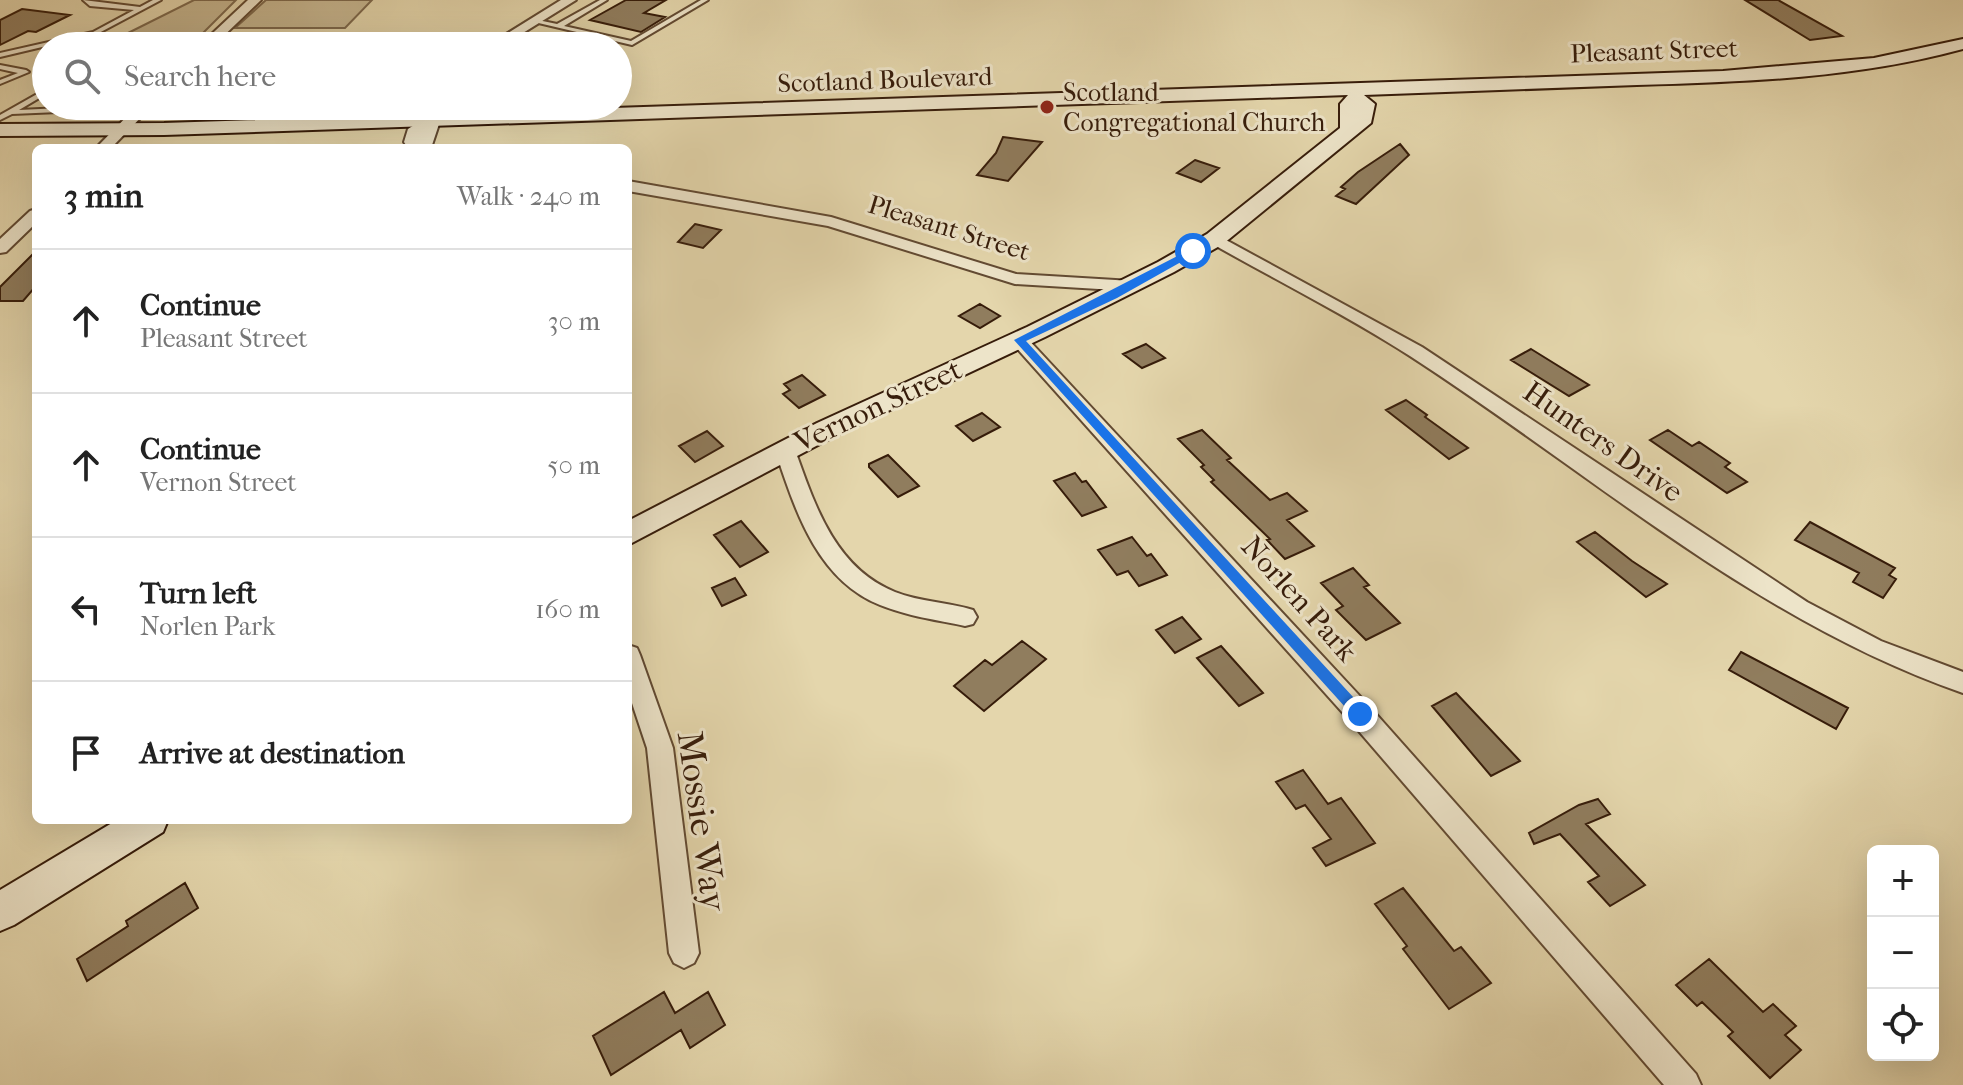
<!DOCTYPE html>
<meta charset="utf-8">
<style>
:root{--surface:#fff;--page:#f6f6f6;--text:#222;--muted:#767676;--line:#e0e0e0}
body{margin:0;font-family:"IM FELL French Canon",serif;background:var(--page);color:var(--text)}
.controls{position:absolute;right:24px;bottom:24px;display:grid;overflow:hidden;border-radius:12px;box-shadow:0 8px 32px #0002}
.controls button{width:72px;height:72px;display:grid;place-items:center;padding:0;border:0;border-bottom:2px solid var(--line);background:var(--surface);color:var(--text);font:40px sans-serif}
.stop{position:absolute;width:24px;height:24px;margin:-18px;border:6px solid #1a73e8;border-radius:50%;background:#fff}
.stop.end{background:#1a73e8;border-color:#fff;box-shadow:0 2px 8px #0008}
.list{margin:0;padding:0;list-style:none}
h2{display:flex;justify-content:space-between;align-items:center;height:104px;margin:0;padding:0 32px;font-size:34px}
h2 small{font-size:26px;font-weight:400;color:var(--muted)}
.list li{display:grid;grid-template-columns:52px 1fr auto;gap:24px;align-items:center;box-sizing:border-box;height:144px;padding:0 32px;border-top:2px solid var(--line)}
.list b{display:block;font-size:30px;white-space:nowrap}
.list p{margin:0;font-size:26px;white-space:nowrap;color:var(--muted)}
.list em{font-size:26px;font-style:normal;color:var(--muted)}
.icon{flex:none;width:44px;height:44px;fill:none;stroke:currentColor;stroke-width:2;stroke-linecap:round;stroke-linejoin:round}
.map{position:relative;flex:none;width:1963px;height:1085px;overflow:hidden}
.search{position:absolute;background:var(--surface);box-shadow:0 8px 32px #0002;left:32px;top:32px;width:600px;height:88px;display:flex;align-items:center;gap:20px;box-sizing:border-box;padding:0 28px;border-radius:44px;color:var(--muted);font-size:30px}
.panel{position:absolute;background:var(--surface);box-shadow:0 8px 32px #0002;left:32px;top:144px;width:600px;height:680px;border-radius:12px}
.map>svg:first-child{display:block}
.green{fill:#c6b690;stroke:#7e694d;stroke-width:2}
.building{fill:#907d5e;stroke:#361c0a;stroke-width:2}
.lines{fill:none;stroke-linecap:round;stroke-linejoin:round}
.service-casing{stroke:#624a32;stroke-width:4}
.minor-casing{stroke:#624a32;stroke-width:4}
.secondary-casing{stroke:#361c0a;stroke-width:4}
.service{fill:#ede4c9;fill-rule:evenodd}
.minor{fill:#ede4c9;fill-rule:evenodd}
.secondary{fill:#ede4c9;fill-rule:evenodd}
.route{fill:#1a73e8}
.poi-dot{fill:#8f2418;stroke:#ede4c9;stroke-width:3}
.labels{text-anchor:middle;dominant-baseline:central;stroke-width:6;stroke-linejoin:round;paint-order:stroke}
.far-street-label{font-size:26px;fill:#361c0a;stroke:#ede4c9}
.far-poi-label{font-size:26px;fill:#361c0a;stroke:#ede4c9;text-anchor:start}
.street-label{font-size:30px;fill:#361c0a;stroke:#ede4c9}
.near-street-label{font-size:36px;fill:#361c0a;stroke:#ede4c9}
</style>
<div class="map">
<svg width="1963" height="1085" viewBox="0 0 1963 1085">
<rect width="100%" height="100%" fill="#e4d6ac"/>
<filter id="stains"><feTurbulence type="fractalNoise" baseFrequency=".0025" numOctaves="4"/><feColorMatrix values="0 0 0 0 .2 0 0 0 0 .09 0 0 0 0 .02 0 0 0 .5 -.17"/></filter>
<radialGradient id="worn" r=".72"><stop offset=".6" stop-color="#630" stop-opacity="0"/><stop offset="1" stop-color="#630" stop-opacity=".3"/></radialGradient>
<path class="green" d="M194,0H236L199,37L114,40Z
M266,0H372L345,28H235Z"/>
<path class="building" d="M626,0H666L644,13L665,17L641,32L590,20Z
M1745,0H1778L1842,36L1810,40Z
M22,9L70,15L36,32L28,31L0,45V20Z
M1003,137L1042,142L1008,181L977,175L996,153Z
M1400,144L1409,155L1356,204L1336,196L1345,189L1341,187L1358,172Z
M1195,160L1219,168L1201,182L1177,173Z
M695,224L721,230L703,248L678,242Z
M36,251V286L23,301H0V287Z
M980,304L1000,316L980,328L959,316Z
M1146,344L1165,358L1142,368L1123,354Z
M1531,349L1589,385L1569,396L1511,360Z
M802,375L825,395L799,408L783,394L790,390L784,384Z
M1406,400L1427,415L1425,417L1468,448L1449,459L1386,410Z
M982,413L1000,427L973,441L956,426Z
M1202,430L1231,458L1227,460L1270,500L1287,493L1307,511L1287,520L1314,546L1285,559L1267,540L1270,539L1211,482L1214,480L1201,467L1204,465L1178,439Z
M1668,430L1692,446L1699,442L1730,463L1725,467L1747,482L1727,493L1650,440Z
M707,431L723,446L695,462L679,446Z
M888,455L919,486L898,497L869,467V464Z
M1075,473L1082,482L1086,481L1106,507L1082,516L1054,481Z
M741,521L768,552L740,567L714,535Z
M1810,522L1895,568L1889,575L1896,579L1883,598L1853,582L1859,573L1795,540Z
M1595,532L1632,561L1667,584L1646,597L1577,542Z
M1132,537L1147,556L1151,554L1167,575L1139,586L1128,571L1117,575L1098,550Z
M1353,568L1369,585L1364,587L1400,623L1366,640L1336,610L1343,606L1321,583Z
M735,578L746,595L722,606L712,588Z
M1182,617L1201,639L1175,653L1156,630Z
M1022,641L1046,659L984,711L954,686L985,660L992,665Z
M1221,646L1263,693L1239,706L1197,658Z
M1741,652L1848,708L1836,729L1729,670Z
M1456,693L1520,761L1491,776L1432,706Z
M1303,770L1328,804L1341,798L1375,843L1326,866L1313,848L1331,839L1305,805L1296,809L1276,782Z
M1598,799L1610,814L1586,824L1645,885L1610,906L1588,882L1599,876L1560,834L1534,844L1529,833L1579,805Z
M185,883L198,908L87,981L77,959L128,926L126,921Z
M1403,888L1454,951L1461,947L1491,983L1449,1009L1403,949L1407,946L1375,904Z
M1709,959L1763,1012L1773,1004L1796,1026L1785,1035L1801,1050L1770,1078L1728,1036L1733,1032L1702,1002L1697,1006L1676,985Z
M664,992L675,1013L708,992L725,1025L690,1048L681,1030L611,1075L593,1036Z"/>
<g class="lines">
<g class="service-casing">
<path id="service" d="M83,0L140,7L153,0H161L97,34L0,57V53L93,32L134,10L90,6Z
M600,0H607L564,26L631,41L701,0H708L632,45L530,21L533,19L557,24Z
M204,44H273L276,46H201Z
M0,65L26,70L29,72L0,84V80L18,73L0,69Z
M46,89V94L19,110L104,106H156L153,108L12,114L0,120V115Z
M292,106H299L283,127H277V123Z"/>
</g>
<g class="minor-casing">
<path id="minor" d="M248,0H261L213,46H199Z
M561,0H576L502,46H487Z
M137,106H152L111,148H96Z
M443,106H460L440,121L431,148L406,145L404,142L408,129Z
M628,181L831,217L1016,274L1132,281L1141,286L1132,291L1015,284L828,226L628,191Z
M36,209V223L6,252L0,253V239L30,211Z
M1215,234L1422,347L1807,602L1881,641L1963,672V693C1757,622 1591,473 1410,356C1346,315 1276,280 1209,242L1207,239Z
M1019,334L1025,336L1369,706L1696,1074L1701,1085H1664L1351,722L1013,344L1010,340L1013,336Z
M785,443L795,450C815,506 835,568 895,592C920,602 948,602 973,610L977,617L973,624L965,626C937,620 907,616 880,605C816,579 795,509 775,450Z
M628,645L637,648L640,655L673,748L699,953L694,963L684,968L674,963L669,953L647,748L628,691Z"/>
</g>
<g class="secondary-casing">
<path id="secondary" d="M1963,39V49C1857,78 1747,82 1637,85C1546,88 1455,92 1364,95L1375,104L1371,123L1223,244L1174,272L1045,337L837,435L628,545V521L817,423L1027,327L1158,262L1207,234L1340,128V104L1348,95L164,135L0,136V124L164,123L1723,71L1874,58Z
M117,820H168L163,832L14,925L0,931V890Z"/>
</g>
<use href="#service" class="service"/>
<use href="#minor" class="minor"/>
<use href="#secondary" class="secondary"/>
</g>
<path class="route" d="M1193,248L1197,253L1117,298L1026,341L1365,710V718H1355L1014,340Z"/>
<circle class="poi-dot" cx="1047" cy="107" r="8"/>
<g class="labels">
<g class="far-street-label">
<text transform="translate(1654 51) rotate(-2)">Pleasant Street</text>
<text transform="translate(885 80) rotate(-2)">Scotland Boulevard</text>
<text transform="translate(949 228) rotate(17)">Pleasant Street</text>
</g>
<g class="far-poi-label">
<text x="1063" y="92">Scotland<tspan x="1063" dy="30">Congregational Church</tspan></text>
</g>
<g class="street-label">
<text transform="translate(878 406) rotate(-25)">Vernon Street</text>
<text transform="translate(1603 442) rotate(35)">Hunters Drive</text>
<text transform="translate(1299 599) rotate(48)">Norlen Park</text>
</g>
<g class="near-street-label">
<text transform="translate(702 821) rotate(82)">Mossie Way</text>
</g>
</g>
<rect width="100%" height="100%" filter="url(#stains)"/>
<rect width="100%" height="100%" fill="url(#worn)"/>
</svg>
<div class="controls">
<button>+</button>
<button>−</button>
<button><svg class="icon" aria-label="locate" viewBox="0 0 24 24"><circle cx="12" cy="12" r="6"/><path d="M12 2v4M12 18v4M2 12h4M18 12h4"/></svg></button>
</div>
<div class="stop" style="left:1193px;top:251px"></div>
<div class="stop end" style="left:1360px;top:714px"></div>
<div class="search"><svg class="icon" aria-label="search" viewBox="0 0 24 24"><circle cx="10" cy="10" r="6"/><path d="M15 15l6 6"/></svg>Search here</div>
<section class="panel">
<h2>3 min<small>Walk · 240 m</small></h2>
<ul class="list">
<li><svg class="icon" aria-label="ahead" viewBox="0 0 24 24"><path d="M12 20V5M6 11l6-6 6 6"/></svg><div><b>Continue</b><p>Pleasant Street</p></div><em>30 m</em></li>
<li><svg class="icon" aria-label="ahead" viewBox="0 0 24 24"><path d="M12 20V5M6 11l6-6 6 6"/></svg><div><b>Continue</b><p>Vernon Street</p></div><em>50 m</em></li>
<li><svg class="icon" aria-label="left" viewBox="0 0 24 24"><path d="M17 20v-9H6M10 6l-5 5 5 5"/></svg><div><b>Turn left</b><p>Norlen Park</p></div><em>160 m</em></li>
<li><svg class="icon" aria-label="arrive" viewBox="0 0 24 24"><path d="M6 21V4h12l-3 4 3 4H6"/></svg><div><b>Arrive at destination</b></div></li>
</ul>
</section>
</div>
